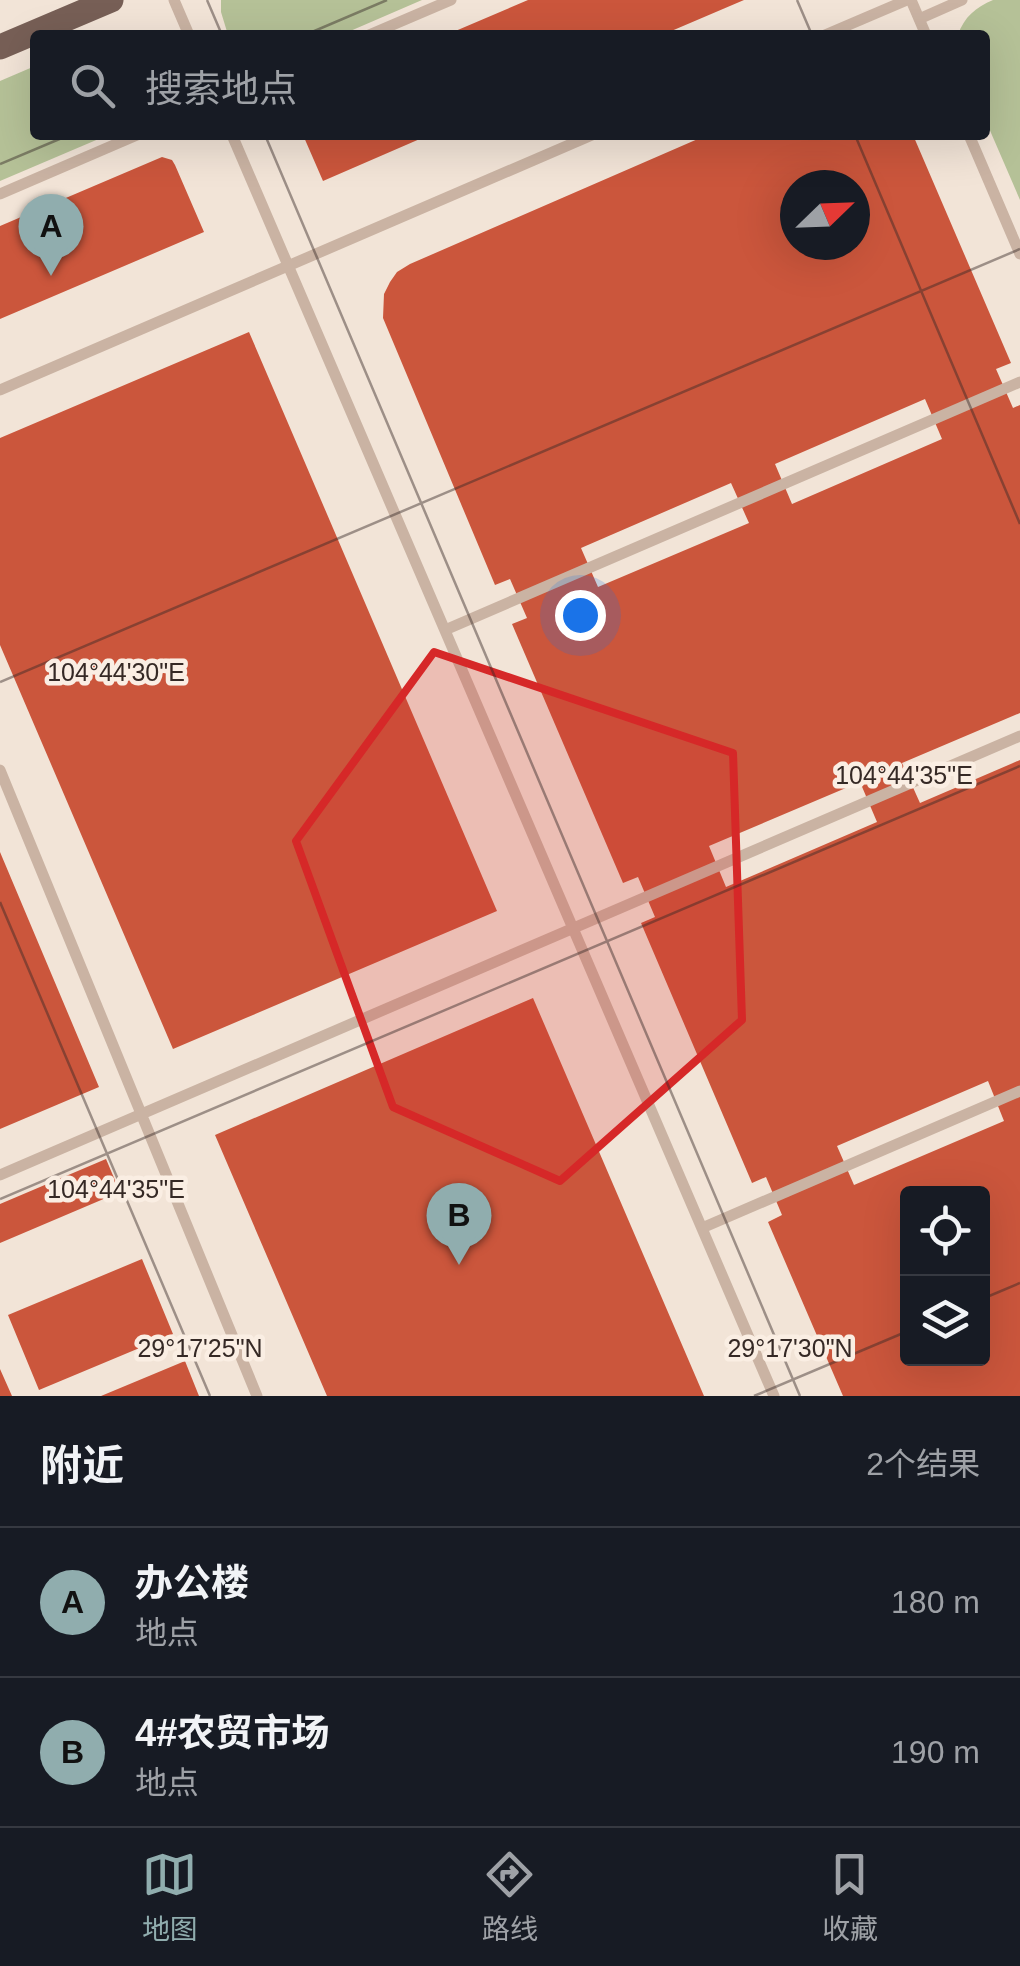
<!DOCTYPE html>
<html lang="zh">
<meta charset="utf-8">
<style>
:root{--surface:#171b24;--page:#20242c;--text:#f1f3f6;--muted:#9ea1a6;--line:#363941;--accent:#90adae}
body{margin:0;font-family:Arial,"Noto Sans SC",sans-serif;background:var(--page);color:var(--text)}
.controls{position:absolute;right:30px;bottom:30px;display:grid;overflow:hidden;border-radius:10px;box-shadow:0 10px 40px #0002}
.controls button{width:90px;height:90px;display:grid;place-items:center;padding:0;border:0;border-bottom:2px solid var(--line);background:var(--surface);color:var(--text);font:50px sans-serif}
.compass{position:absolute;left:780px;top:170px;width:90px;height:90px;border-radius:50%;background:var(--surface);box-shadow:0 10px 40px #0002;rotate:67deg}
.you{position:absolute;left:580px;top:615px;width:35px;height:35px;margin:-25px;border:8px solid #fff;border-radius:50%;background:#1a73e8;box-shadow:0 0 0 15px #1a73e833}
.badge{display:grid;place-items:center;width:65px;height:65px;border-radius:50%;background:var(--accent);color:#111;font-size:32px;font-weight:700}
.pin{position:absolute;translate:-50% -82px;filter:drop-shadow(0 2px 5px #0008)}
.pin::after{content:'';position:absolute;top:52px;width:35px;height:30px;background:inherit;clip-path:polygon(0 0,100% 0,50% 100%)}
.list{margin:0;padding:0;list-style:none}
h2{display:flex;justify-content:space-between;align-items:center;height:130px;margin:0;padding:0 40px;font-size:42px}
h2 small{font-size:32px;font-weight:400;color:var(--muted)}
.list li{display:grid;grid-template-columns:65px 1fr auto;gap:30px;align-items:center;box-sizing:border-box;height:150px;padding:0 40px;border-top:2px solid var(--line)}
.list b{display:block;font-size:38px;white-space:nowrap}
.list p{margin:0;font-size:32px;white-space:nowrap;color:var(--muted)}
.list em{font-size:32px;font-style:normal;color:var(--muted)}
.icon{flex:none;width:55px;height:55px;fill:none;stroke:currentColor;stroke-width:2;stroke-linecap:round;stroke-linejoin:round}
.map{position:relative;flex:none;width:1020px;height:1396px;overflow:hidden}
.search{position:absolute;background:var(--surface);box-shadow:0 10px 40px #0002;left:30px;right:30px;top:30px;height:110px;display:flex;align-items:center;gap:25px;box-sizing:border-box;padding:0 35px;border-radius:10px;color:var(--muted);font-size:38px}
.sheet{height:430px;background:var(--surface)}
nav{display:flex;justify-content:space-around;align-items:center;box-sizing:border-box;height:140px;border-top:2px solid var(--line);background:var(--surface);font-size:28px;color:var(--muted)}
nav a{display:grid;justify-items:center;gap:5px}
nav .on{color:var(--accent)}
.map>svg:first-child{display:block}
.green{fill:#b5c197}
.building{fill:#cb563c;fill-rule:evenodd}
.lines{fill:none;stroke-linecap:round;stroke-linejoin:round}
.service{stroke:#cab3a3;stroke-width:11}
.primary{stroke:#775f56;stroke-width:25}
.marked{fill:#d62828;fill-opacity:0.2;stroke:#d62828;stroke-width:8;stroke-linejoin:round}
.ticks{fill:none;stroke:#352925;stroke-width:2.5;stroke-opacity:0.45}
.ticks-label{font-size:25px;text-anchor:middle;fill:#352925;stroke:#faeee3;stroke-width:9;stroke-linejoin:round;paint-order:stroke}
</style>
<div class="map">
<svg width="1020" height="1396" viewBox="0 0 1020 1396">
<rect width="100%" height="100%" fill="#f2e4d7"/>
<path class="green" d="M221,0H422L341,35H228L221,12Z
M993,0H1020V200L985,119V35H958C964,17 976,7 993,0Z
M35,66V135H108L0,181V81Z"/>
<path class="building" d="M528,0H744L662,35H446Z
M303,135H429L323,181Z
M707,135H913L1011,363L996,369L1013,408L1020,405V713L902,763L920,803L1020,760V1396H843L768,1222L782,1215L766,1177L752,1183L641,923L655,917L638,877L623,883L512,624L527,618L510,579L495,585L383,318L384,294L390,282L397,272L410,264ZM795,185H855V245H795ZM925,399L942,439L792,504L775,464ZM731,483L749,523L598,587L581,548ZM860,782L877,822L726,887L709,846ZM988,1081L1004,1121L854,1185L837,1146ZM908,1194H982V1358H908Z
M162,157L172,160L175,165L204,232L0,319V226Z
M249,332L497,911L173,1049L0,645V438Z
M0,852L99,1087L0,1129Z
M533,998L704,1396H327L215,1135Z
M106,1159L120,1192L0,1243V1204Z
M142,1259L173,1334L39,1390L8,1315Z
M185,1361L199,1396H101Z
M0,1369L12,1396H0Z"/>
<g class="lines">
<path class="service" d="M174,0L189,35
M911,0L926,35
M919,19L962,0
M369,35L451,0
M825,35L907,0
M232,135L774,1396
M969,135L1020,254
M0,194L137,135
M0,390L592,135
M445,630L1020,382
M0,770L257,1396
M0,1175L1020,736
M702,1228L1020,1091"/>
<path class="primary" d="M0,47L111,0"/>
</g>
<path class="marked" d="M434,652L733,753L742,1020L560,1181L393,1107L296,841Z"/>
<path class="ticks" d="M207,0L222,35M797,0L812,35M305,35L387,0M265,135L800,1396M855,135L1020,524M0,164L69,135M0,682L1020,249M0,902L210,1396M0,1199L1020,766M982,1299L1020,1283M754,1396L908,1331"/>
<g class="ticks-label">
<text x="116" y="681">104°44'30"E</text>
<text x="904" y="784">104°44'35"E</text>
<text x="116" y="1198">104°44'35"E</text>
<text x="200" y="1357">29°17'25"N</text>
<text x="790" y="1357">29°17'30"N</text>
</g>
</svg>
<div class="controls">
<button><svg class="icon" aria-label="locate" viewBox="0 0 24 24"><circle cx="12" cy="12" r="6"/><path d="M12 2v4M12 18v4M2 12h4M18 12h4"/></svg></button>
<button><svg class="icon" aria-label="layers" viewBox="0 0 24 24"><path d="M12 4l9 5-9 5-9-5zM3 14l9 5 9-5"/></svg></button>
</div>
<svg class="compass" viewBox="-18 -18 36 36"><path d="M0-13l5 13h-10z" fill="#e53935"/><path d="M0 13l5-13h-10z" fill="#9ea1a6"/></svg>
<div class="you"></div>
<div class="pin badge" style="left:51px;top:276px">A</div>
<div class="pin badge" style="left:459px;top:1265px">B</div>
<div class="search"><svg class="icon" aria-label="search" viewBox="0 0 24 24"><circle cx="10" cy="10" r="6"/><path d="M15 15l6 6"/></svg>搜索地点</div>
</div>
<section class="sheet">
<h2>附近<small>2个结果</small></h2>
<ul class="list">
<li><span class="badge">A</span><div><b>办公楼</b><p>地点</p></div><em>180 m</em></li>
<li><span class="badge">B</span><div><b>4#农贸市场</b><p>地点</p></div><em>190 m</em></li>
</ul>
</section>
<nav>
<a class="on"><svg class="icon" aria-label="map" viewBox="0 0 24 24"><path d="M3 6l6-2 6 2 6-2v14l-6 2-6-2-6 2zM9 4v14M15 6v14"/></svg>地图</a>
<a><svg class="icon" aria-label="directions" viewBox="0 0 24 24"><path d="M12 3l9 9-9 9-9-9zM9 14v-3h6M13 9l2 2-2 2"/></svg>路线</a>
<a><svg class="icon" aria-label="saved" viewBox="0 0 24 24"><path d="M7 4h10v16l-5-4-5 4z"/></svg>收藏</a>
</nav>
